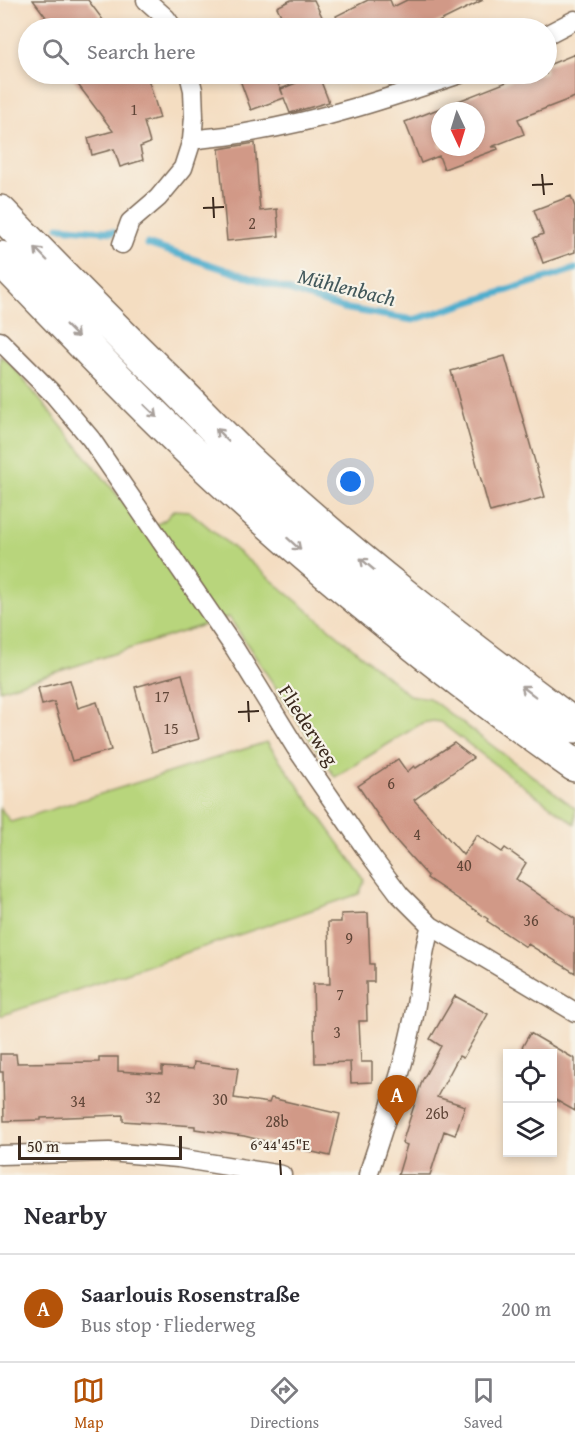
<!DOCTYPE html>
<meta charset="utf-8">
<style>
:root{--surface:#fff;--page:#f2f2f3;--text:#2b2b33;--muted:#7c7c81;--line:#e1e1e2;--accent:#b45309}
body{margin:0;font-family:"Gentium Book Plus",serif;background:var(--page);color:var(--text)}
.controls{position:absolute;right:18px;bottom:18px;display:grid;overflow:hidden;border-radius:0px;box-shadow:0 3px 9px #0003}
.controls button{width:54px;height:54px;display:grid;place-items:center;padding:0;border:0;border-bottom:2px solid var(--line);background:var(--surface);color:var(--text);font:30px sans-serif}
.compass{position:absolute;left:431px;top:102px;width:54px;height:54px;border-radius:50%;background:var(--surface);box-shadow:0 3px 9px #0003;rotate:176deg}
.scale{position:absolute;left:18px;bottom:15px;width:164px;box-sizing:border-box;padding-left:6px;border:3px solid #3b2a1e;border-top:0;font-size:16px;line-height:21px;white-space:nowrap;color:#3b2a1e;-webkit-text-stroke:4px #f7f3e8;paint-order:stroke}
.you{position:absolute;left:351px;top:482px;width:21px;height:21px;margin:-15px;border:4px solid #fff;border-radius:50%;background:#1a73e8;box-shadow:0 0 0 9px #1a73e833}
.badge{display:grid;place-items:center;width:39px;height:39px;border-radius:50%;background:var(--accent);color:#fff;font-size:20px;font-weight:700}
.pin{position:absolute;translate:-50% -50px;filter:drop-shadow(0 2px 3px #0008)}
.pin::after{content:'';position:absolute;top:32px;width:21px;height:18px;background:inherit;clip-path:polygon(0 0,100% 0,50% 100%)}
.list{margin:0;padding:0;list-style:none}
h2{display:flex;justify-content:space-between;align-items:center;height:78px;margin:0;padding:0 24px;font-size:26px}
h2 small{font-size:20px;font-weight:400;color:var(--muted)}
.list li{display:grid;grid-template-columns:39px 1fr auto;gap:18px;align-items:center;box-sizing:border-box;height:108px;padding:0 24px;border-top:2px solid var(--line)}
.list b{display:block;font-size:22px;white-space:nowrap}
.list p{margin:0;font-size:20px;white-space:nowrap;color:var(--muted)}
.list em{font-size:20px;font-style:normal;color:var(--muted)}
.icon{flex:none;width:33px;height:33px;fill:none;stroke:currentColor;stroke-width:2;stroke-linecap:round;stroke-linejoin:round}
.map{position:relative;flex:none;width:575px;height:1175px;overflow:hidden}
.search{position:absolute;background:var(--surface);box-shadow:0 3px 9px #0003;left:18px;right:18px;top:18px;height:66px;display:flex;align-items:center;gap:15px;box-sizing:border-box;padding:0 21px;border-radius:33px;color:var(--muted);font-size:22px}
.sheet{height:186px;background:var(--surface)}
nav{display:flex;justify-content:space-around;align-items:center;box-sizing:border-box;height:84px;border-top:2px solid var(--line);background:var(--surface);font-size:16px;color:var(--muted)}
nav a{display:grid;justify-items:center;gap:3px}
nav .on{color:var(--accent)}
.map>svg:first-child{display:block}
.green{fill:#b8d57b;stroke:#7a804c;stroke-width:1.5}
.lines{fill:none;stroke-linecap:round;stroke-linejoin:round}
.stream{stroke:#4eadcd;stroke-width:7}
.building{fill:#d19987;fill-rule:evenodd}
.minor-casing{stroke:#7c6957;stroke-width:21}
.motorway-casing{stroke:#7c6957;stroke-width:36}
.minor{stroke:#fff;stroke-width:18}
.motorway{stroke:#fff;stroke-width:33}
.oneway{stroke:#a79f9a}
.ticks{fill:none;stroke:#3b2a1e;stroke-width:2}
.labels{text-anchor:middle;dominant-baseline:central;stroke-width:4.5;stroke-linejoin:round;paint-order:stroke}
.number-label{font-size:16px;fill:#604638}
.street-label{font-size:20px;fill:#3b2a1e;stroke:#f7f3e8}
.water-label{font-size:21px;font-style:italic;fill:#42585b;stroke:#f7f3e8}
.ticks-label{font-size:15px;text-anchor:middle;fill:#3b2a1e;stroke:#f7f3e8;stroke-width:4.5;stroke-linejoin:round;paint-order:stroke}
</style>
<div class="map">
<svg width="575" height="1175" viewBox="0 0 575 1175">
<rect width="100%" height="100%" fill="#f7f3e8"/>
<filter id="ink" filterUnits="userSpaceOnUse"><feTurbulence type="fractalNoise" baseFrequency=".0167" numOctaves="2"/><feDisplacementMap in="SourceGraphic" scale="12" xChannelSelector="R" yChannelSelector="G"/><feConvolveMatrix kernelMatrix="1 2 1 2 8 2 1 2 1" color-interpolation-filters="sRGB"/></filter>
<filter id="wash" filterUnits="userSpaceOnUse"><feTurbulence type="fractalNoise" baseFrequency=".008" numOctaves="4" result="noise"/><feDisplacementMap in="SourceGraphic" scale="24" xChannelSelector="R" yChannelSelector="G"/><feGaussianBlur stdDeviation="1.35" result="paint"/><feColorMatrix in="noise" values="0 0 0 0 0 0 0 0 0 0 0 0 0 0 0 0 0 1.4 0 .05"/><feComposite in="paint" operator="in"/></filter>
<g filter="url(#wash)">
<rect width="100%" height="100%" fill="#f4ddc1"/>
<path class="green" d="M0,356L10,363L146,530L165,520L174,510L189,511L409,695L429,698L575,808V824L519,783L440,722L433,721L422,723L335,777L229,617L0,690Z
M267,742L365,880L359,894L0,1016V808L11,822Z"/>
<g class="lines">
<path class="stream" d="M59,227L113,232
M147,244L343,308L413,320L575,269"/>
</g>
<g id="blocks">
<path class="building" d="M33,0H88L109,28H31L46,17Z
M291,0H314L324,21L309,28H287L277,7Z
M368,0H390L393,7L407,0H483L426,28H342L336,16Z
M575,54V97L518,119L524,134L491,147H497L498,149L444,169L439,156L421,163L405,122L527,74H546V66ZM440,111H476V147H440Z
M70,74H143L149,82L160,118L144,122L150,143L140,147L143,160L120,167L114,149L92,155L88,138L113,131Z
M259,74H274L283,95L281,89L318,74L329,102L290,113L284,98L251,110L240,80Z
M255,143L260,211L277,209L279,236L227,241L219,149Z
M571,196L575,207V252L543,263L534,238L543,234L534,210Z
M505,356L545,497L490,512L451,371Z
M182,674L199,739L152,752L135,687Z
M70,680L78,708L97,702L111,750L72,761L54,702L42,705L38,688Z
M454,743L473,758L414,800L463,855L477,835L502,852L505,848L526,863L516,879L575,919V973L528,944L526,947L487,921L488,919L427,878L428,876L392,836L358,786L398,759L407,772L414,766L416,768Z
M368,913L370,964H374V982H366L367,1021H359L361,1062H372V1082L351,1083L350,1062H352L315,1063L313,984H330L328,922H341V914Z
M455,996L488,1014L463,1058L459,1056L437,1097L465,1106L455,1135L444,1131L430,1175H398L407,1145L402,1143L422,1081L441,1046L430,1039Z
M530,1033L575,1059V1111L552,1098V1053H519Z
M0,1054H16L17,1063L99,1062V1057H118V1071L162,1074V1067L193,1069L194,1062L238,1068L234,1098L269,1103L271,1098L340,1114L330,1156L244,1136L195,1129V1126L123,1121V1115L41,1118V1120L4,1121L3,1072H0Z"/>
</g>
</g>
<g filter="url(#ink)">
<use href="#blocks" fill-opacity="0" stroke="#7c6957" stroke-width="1.5"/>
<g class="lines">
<g class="minor-casing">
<path id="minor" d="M146,0L166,18L173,28
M546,35L575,20
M192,140C212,137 232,136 251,132C323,120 392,97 460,74
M122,244L130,222L158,198L183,168L192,140L194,117L193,90L189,74
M0,341L54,395L91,439L235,649L296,748L370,855L400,895L431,926L575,1012
M0,1155L109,1152L178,1158L282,1175
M368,1175C384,1126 401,1076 412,1025C420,992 420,958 431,926"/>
</g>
<g class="motorway-casing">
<path id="motorway" d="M0,212C57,271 114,329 173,386C199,412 224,438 250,463C352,558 463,643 575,726
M0,258C75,335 149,414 228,486C338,586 454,680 575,765"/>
</g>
<use href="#minor" class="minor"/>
<use href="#motorway" class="motorway"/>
</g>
<defs><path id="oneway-shaft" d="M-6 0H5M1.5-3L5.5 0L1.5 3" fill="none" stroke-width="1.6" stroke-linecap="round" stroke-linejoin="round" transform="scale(1.5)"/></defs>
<g class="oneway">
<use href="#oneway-shaft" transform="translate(41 254) rotate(-134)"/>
<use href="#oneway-shaft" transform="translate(72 331) rotate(45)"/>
<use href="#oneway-shaft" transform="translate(151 411) rotate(44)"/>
<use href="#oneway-shaft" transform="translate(222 435) rotate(-135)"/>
<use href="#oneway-shaft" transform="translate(294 544) rotate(42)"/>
<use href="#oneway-shaft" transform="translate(367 564) rotate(-140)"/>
<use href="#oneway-shaft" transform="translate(528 691) rotate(-143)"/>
</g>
</g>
<path class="ticks" d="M542,174L544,195M532,185L553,184M213,197L214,218M203,208L224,207M248,701L249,722M238,712L259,711M280,1160L281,1175"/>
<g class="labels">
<g class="number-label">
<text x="134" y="109">1</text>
<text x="252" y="223">2</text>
<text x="162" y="696">17</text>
<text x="171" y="728">15</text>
<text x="391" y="783">6</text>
<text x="417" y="834">4</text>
<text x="464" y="865">40</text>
<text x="531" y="920">36</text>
<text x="349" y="938">9</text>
<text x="340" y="994">7</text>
<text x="337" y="1032">3</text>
<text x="153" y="1097">32</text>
<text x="220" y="1099">30</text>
<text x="78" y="1101">34</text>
<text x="437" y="1113">26b</text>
<text x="277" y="1121">28b</text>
</g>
<g class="street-label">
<text transform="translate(309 725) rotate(57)">Fliederweg</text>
</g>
<g class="water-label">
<text transform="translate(347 287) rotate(14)">Mühlenbach</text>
</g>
</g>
<g class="ticks-label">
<text x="280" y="1150">6°44'45"E</text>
</g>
</svg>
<div class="controls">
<button><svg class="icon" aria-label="locate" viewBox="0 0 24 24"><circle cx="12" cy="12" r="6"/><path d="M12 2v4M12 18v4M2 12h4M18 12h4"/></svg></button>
<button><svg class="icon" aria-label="layers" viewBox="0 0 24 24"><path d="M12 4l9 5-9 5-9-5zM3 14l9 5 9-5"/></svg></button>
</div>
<svg class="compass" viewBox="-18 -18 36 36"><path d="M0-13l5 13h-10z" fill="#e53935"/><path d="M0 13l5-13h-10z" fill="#7c7c81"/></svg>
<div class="scale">50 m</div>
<div class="you"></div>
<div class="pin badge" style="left:397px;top:1125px">A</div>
<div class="search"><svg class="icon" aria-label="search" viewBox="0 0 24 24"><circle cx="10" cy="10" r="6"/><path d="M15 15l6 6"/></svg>Search here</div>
</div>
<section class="sheet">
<h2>Nearby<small></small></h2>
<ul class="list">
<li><span class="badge">A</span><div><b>Saarlouis Rosenstraße</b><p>Bus stop · Fliederweg</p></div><em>200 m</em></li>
</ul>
</section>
<nav>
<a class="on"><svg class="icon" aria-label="map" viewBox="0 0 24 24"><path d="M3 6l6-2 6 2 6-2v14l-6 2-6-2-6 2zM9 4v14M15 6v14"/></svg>Map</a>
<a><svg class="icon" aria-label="directions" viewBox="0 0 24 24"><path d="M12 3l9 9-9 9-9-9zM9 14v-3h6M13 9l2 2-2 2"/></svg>Directions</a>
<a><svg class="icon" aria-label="saved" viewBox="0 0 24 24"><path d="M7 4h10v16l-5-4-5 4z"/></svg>Saved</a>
</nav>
